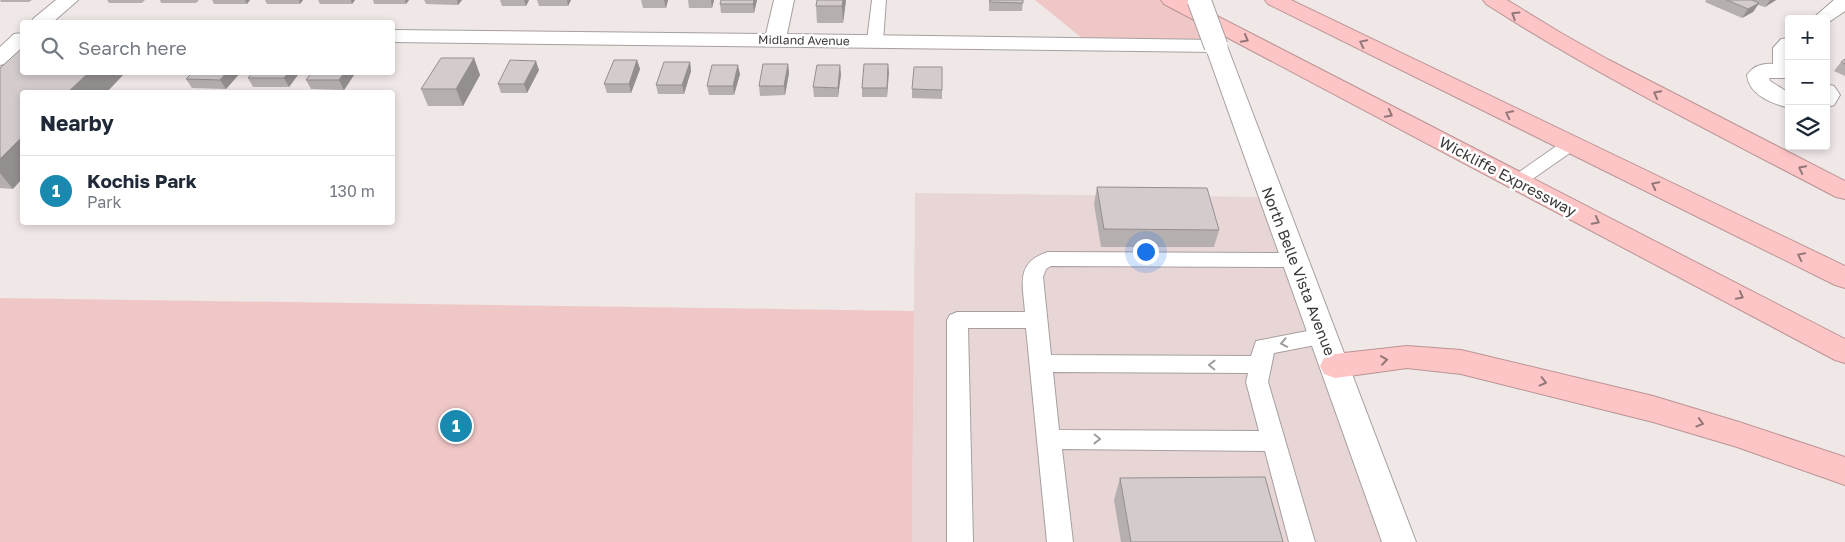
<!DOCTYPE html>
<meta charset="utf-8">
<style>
:root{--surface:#fff;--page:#f2f2f3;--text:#1f2937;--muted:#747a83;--line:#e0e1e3;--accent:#1a89af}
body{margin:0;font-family:"Golos Text",sans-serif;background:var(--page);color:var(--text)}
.controls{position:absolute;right:15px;top:15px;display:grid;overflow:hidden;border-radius:5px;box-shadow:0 2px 8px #0003}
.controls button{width:45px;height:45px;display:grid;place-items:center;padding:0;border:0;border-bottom:1px solid var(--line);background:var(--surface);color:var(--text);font:25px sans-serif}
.you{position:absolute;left:1145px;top:251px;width:18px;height:18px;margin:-12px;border:4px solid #fff;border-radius:50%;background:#1a73e8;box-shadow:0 0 0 8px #1a73e833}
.badge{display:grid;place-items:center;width:32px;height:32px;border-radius:50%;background:var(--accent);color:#fff;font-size:16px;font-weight:700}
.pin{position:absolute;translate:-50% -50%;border:2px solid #fff;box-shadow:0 1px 5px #0006}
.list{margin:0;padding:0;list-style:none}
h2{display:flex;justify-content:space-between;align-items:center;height:65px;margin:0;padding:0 20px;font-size:21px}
h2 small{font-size:16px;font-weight:400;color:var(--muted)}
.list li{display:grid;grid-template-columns:32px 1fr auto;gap:15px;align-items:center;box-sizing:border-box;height:70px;padding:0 20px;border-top:1px solid var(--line)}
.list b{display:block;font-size:19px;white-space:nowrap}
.list p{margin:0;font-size:16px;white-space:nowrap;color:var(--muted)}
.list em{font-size:16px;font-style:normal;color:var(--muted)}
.icon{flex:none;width:28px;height:28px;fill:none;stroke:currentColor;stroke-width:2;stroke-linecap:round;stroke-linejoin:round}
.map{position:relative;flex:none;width:1845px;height:542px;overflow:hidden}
.search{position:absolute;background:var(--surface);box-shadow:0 2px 8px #0003;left:20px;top:20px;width:375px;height:55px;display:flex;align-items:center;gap:12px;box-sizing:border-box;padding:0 18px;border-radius:5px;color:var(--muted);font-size:19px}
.panel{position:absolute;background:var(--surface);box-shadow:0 2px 8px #0003;left:20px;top:90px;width:375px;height:135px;border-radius:5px}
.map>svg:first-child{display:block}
.built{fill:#e8d6d7}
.green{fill:#f0c7c7}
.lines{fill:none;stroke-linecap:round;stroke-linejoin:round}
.service-casing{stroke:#a79f9f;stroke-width:2}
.minor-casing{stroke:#a79f9f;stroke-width:2}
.tertiary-casing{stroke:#a79f9f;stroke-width:2}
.motorway-casing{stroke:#ba9494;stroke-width:2}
.service{fill:#fff;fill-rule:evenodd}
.minor{fill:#fff;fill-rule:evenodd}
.tertiary{fill:#fff;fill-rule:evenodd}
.motorway{fill:#fec5c6;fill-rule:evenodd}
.tertiary-bridge-casing{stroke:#a79f9f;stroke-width:25;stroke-linecap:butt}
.tertiary-bridge{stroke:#fff;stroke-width:23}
.wall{fill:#b6afaf}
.shaded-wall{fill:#948f8f}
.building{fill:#d4cccc;stroke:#948f8f}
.oneway{stroke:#937778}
.oneway2{stroke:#9e9c9c}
.labels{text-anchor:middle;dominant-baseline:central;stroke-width:5;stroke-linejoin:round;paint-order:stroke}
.far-street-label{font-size:12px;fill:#3c3838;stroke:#fff}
.street-label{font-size:15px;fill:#3c3838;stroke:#fff}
</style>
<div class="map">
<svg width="1845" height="542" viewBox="0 0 1845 542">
<rect width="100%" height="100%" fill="#f0e7e7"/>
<path class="built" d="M915,193L1271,197L1398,542H912Z"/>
<path class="green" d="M1035,0H1171L1209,20L1216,46L1088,43Z
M0,298L914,311L912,542H0Z"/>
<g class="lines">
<g class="service-casing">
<path id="service" d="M872,0H886L883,41L880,44H870L867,41Z
M1571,139L1577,140L1580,144L1577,148L1524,185L1518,187L1512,185L1509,181L1512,177L1565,140Z
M1048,252L1294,253L1301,255L1304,260L1301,265L1294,267L1051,266L1046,269L1043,277L1051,355L1251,356L1256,341L1323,328L1331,330L1334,336L1331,342L1274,353L1268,382L1315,542H1289L1265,451L1062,449L1073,542H1047L1026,328H968L973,542H947V320L950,315L957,312H1025C1023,285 1015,262 1048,252ZM1053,372L1248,373L1246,382L1259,431L1059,430Z"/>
</g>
<g class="minor-casing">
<path id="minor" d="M56,0H78L53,22H31L34,18Z
M774,0H794L787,34L1216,40L1224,41L1227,46L1224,51L1216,52L392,42V30L766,34Z
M1834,0H1845V11L1826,24V19H1812Z
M22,33V50L8,63L0,65V47L14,34Z
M1789,38V78H1769L1770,81L1789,93V108C1771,103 1749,95 1747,75C1753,66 1763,63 1773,64V48L1781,39Z
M1826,84L1834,86L1840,95L1834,105L1826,107Z"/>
</g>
<g class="tertiary-casing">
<path id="tertiary" d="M1216,40L1224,41L1227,46L1416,542H1382L1205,46L1208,41Z"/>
</g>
<g class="motorway-casing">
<path id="motorway" d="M1161,0H1186L1845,339V363L1835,360L1164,4Z
M1265,0H1291L1845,266V288L1835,285L1268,4Z
M1483,0H1507L1561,33L1609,60L1845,181V199L1836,197C1718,135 1598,76 1486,4Z
M1407,346L1461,350L1653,396L1739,422L1845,457V485L1737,447L1653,422L1461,374L1407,368L1335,378L1324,374L1320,366L1324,358L1335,354Z"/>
</g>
<use href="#service" class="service"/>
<use href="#minor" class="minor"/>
<use href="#tertiary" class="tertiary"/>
<use href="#motorway" class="motorway"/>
<g class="tertiary-bridge-casing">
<path id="tertiary-bridge" d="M1199,0L1216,46"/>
</g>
<use href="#tertiary-bridge" class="tertiary-bridge"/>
</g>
<path class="wall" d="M0,0H32L29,2H1Z
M107,0H145L142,3H109Z
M160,0H199L196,3H161Z
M212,0H250L247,4H214Z
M265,0H303L300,4H267Z
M318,0H355L352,4H320Z
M373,0H409L406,4H374Z
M424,0H462L458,5L426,4Z
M500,0H529L526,6H502Z
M537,0H571L568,6H539Z
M641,0H668L666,8H643Z
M688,0H714L712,8H689Z
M721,0H757L754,13H721L720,4Z
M817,0H846L843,23H817L816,6Z
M989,0H1023L1022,11H989Z
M1706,0H1776L1765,7L1758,5L1753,12L1742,18L1705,2Z
M474,58L480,75L463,106H428L421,89Z
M1845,59V76L1834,71L1841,62Z
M637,60L640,69L631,93H607L604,84Z
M690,62L691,71L684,94H658L656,85Z
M788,64L789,73L785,95L760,96L759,86Z
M888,64L887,97H862V88Z
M942,67V99L912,98V89Z
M0,68L13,189L0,188Z
M539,70L527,93H501L498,84Z
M193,72H241L226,89L192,88L186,79Z
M253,72H300L289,87H253L248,78Z
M312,72H356L344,90L311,89L306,80Z
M740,74L734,95H709L707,86Z
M841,74L838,97H814L813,87Z
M1097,187L1219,230L1214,247H1101L1094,204Z
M1120,478L1283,542H1121L1114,500Z"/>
<path class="shaded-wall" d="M245,0H250L247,4Z
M299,0H303L300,4Z
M351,0H355L352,4Z
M405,0H409L406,4Z
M457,0H462L458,5Z
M524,0H529L526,6Z
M567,0H571L568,6Z
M664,0H668L666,8Z
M711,0H714L712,8Z
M754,0H757L754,13L753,4Z
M843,0H846L843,23L842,6Z
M1770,0H1776L1765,7Z
M1759,3L1753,12L1742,18L1748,9Z
M474,58L480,75L463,106L456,89Z
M637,60L640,69L631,93L629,84Z
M536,61L539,70L527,93L524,84Z
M690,62L691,71L684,94L682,85Z
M788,64L789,73L785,95L784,86Z
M888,64L889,73L887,97V88Z
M738,65L740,74L734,95L733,86Z
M840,65L841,74L838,97V88Z
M89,72H126L107,92H68Z
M227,72H241L226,89L220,80Z
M289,72H300L289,87L284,78Z
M345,72H356L344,90L339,80Z
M22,137V179L13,189L0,173V159Z"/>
<path class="building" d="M721,0H754L753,4H720Z
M817,0H843L842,6H816Z
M990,0H1023V3L990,2Z
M1727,0H1752L1759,3L1748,9Z
M22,48V72H89L68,92H22V137L0,159V68Z
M441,58H474L456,89H421Z
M1845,59V64L1841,62Z
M510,60L536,61L524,84H498Z
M614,60H637L629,84H604Z
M664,62H690L682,85H656Z
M763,64H788L784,86H759Z
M864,64H888L887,88H862Z
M712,65H738L733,86H707Z
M817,65H840L838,88L813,87Z
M914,67H942V90L912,89Z
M193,72H227L220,80L186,79Z
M253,72H289L284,78H248Z
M312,72H345L339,80H306Z
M1097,187L1207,188L1219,230L1104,229Z
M1265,477L1283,542H1131L1120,478Z"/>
<defs><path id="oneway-chevron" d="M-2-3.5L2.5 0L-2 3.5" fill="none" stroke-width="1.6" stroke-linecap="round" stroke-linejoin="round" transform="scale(1.25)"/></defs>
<g class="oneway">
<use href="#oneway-chevron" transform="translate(1515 15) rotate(-148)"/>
<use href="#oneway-chevron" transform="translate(1245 39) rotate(28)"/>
<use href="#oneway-chevron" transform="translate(1363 43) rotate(-154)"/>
<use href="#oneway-chevron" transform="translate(1657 94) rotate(-152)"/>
<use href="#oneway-chevron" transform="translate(1389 114) rotate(28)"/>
<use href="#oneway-chevron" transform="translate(1509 114) rotate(-154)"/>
<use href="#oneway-chevron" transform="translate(1802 169) rotate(-153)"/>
<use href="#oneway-chevron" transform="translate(1655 185) rotate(-154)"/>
<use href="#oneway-chevron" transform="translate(1596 221) rotate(28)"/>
<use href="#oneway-chevron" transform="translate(1801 256) rotate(-154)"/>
<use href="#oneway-chevron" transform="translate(1740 296) rotate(28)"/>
<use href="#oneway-chevron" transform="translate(1384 360) rotate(-8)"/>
<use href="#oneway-chevron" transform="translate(1543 382) rotate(14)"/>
<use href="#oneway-chevron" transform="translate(1700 423) rotate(17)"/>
</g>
<g class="oneway2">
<use href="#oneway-chevron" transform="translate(1284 343) rotate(169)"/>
<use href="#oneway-chevron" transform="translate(1212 365) rotate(-179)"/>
<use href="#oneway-chevron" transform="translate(1097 439) rotate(1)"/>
</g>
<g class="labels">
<g class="far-street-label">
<text transform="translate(804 40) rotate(1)">Midland Avenue</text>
</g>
<g class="street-label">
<text transform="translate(1508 176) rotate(28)">Wickliffe Expressway</text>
<text transform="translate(1299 271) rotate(69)">North Belle Vista Avenue</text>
</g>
</g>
</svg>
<div class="controls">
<button>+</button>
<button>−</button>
<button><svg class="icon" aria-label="layers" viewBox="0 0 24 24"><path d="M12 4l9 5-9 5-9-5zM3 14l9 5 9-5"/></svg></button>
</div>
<div class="you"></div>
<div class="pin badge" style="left:456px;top:426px">1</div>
<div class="search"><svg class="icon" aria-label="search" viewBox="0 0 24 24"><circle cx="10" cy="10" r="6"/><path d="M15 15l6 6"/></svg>Search here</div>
<section class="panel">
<h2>Nearby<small></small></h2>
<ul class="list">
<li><span class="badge">1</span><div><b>Kochis Park</b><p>Park</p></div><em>130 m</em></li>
</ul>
</section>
</div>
